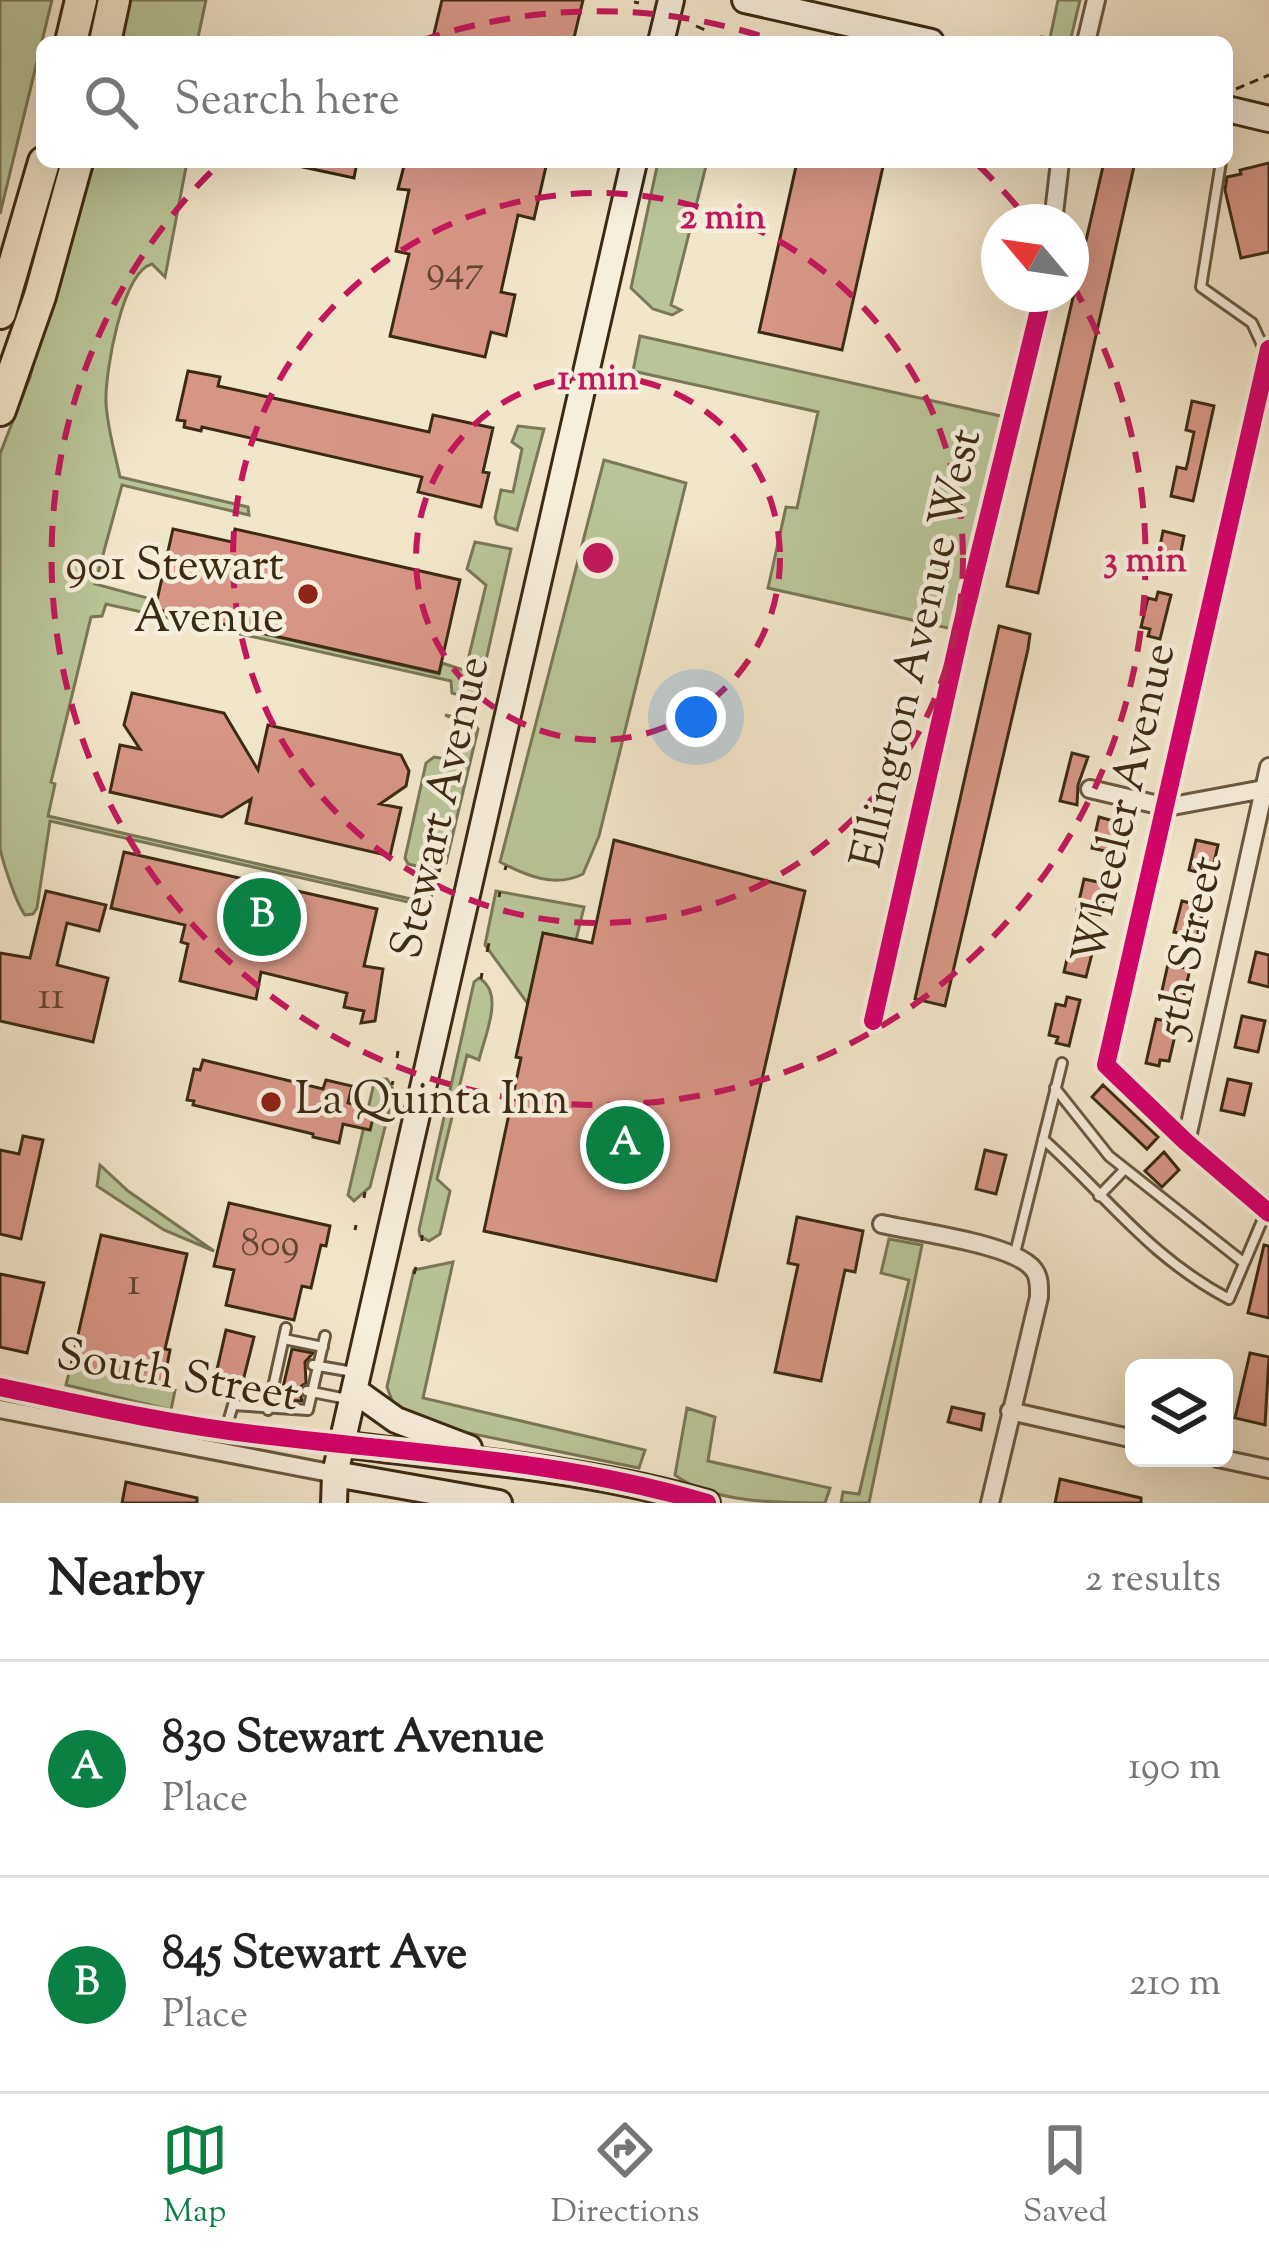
<!DOCTYPE html>
<style>
:root{--surface:#fff;--page:#f6f6f6;--text:#222;--muted:#767676;--line:#e0e0e0;--accent:#0b8043}
body{margin:0;font-family:"Sorts Mill Goudy",serif;background:var(--page);color:var(--text)}
.controls{position:absolute;right:36px;bottom:36px;display:grid;overflow:hidden;border-radius:18px;box-shadow:0 12px 48px #0002}
.controls button{width:108px;height:108px;display:grid;place-items:center;padding:0;border:0;border-bottom:3px solid var(--line);background:var(--surface);color:var(--text);font:60px sans-serif}
.compass{position:absolute;left:981px;top:204px;width:108px;height:108px;border-radius:50%;background:var(--surface);box-shadow:0 12px 48px #0002;rotate:299deg}
.you{position:absolute;left:696px;top:717px;width:42px;height:42px;margin:-30px;border:9px solid #fff;border-radius:50%;background:#1a73e8;box-shadow:0 0 0 18px #1a73e833}
.badge{display:grid;place-items:center;width:78px;height:78px;border-radius:50%;background:var(--accent);color:#fff;font-size:39px;font-weight:700}
.pin{position:absolute;translate:-50% -50%;border:6px solid #fff;box-shadow:0 3px 12px #0006}
.list{margin:0;padding:0;list-style:none}
h2{display:flex;justify-content:space-between;align-items:center;height:156px;margin:0;padding:0 48px;font-size:51px}
h2 small{font-size:39px;font-weight:400;color:var(--muted)}
.list li{display:grid;grid-template-columns:78px 1fr auto;gap:36px;align-items:center;box-sizing:border-box;height:216px;padding:0 48px;border-top:3px solid var(--line)}
.list b{display:block;font-size:45px;white-space:nowrap}
.list p{margin:0;font-size:39px;white-space:nowrap;color:var(--muted)}
.list em{font-size:39px;font-style:normal;color:var(--muted)}
.icon{flex:none;width:66px;height:66px;fill:none;stroke:currentColor;stroke-width:2;stroke-linecap:round;stroke-linejoin:round}
.map{position:relative;flex:none;width:1269px;height:1503px;overflow:hidden}
.search{position:absolute;background:var(--surface);box-shadow:0 12px 48px #0002;left:36px;right:36px;top:36px;height:132px;display:flex;align-items:center;gap:30px;box-sizing:border-box;padding:0 42px;border-radius:18px;color:var(--muted);font-size:45px}
.sheet{height:588px;background:var(--surface)}
nav{display:flex;justify-content:space-around;align-items:center;box-sizing:border-box;height:168px;border-top:3px solid var(--line);background:var(--surface);font-size:33px;color:var(--muted)}
nav a{display:grid;justify-items:center;gap:6px}
nav .on{color:var(--accent)}
.map>svg:first-child{display:block}
.green{fill:#b9c598;stroke:#7a7856;stroke-width:3}
.building{fill:#d79685;stroke:#3c2b13;stroke-width:3}
.lines{fill:none;stroke-linecap:round;stroke-linejoin:round}
.lane-casing{stroke:#6a5a41;stroke-width:14}
.street-casing{stroke:#6a5a41;stroke-width:22}
.secondary-casing{stroke:#3c2b13;stroke-width:30}
.highway-casing{stroke:#3c2b13;stroke-width:36}
.path{stroke:#3c2b13;stroke-width:3;stroke-dasharray:9 6;stroke-linecap:butt}
.lane{stroke:#f7efdd;stroke-width:8}
.street{stroke:#f7efdd;stroke-width:16}
.secondary{stroke:#f7efdd;stroke-width:24}
.highway{stroke:#f2e6ca;stroke-width:30}
.cycleway-casing{stroke:#f7efdd;stroke-width:26}
.cycleway{stroke:#d6006c;stroke-width:18}
.ring{fill:none;stroke:#c2185b;stroke-width:6;stroke-dasharray:21 15}
.poi-dot{fill:#8f2418;stroke:#f7efdd;stroke-width:4.5}
.labels{text-anchor:middle;dominant-baseline:central;stroke-width:9;stroke-linejoin:round;paint-order:stroke}
.number-label{font-size:39px;fill:#634630}
.poi-label{font-size:45px;fill:#3c2b13;stroke:#f7efdd;text-anchor:end}
.street-label{font-size:45px;fill:#3c2b13;stroke:#f7efdd}
.centre{fill:#c2185b;stroke:#f7efdd;stroke-width:6}
.ring-label{font-size:36px;text-anchor:middle;font-weight:bold;fill:#c2185b;stroke:#f7efdd;stroke-width:9;stroke-linejoin:round;paint-order:stroke}
</style>
<div class="map">
<svg width="1269" height="1503" viewBox="0 0 1269 1503">
<rect width="100%" height="100%" fill="#f2e6ca"/>
<filter id="stains"><feTurbulence type="fractalNoise" baseFrequency=".00167" numOctaves="4"/><feColorMatrix values="0 0 0 0 .2 0 0 0 0 .09 0 0 0 0 .02 0 0 0 .5 -.17"/></filter>
<radialGradient id="worn" r=".72"><stop offset=".6" stop-color="#630" stop-opacity="0"/><stop offset="1" stop-color="#630" stop-opacity=".3"/></radialGradient>
<path class="green" d="M0,0H52L0,214Z
M125,0H206L197,42H116Z
M1058,0H1080L1070,42H1044L1042,37L1050,38Z
M87,162H187L165,277L152,264C122,272 105,372 106,402C107,427 115,453 120,477L248,507L249,515L122,485L95,584L155,600L154,609L439,674L442,663L482,676L475,699L452,693L451,681L106,604L102,616L91,617L51,782L55,784L48,816L411,899L419,888L432,892L430,907L50,821L37,908L33,914L25,915C16,903 3,863 0,848V454L30,377Z
M658,162H707L671,305L681,310L672,315L653,309L631,288Z
M640,336L1005,417L957,630L768,588L786,507L797,508L818,412L633,371Z
M518,426L544,429L517,530L497,524L495,518L501,490L513,492L522,449L512,442Z
M604,460L686,483L599,836L583,874C555,888 527,876 500,862Z
M475,542L511,549L486,660L469,656L486,585L467,569Z
M445,715L471,720L478,729L446,863L439,865L437,871L408,864L405,858L426,763L434,757L447,759L457,720Z
M496,891L584,907L576,940L543,933L528,1004L485,945Z
M479,978C505,993 485,1035 479,1060L467,1055L437,1179L450,1191L440,1234L429,1241L420,1236L419,1230L474,982Z
M375,1079H387L394,1091L370,1187L354,1201L348,1195Z
M100,1165L128,1191L214,1251L164,1230L97,1186Z
M889,1239L922,1245L869,1503H841L843,1492L859,1494L909,1280L881,1273Z
M453,1262L423,1398L645,1450L639,1468L405,1420L395,1409L387,1387L414,1270Z
M71,1365L175,1390L171,1410L66,1385Z
M687,1408L715,1417L708,1461L830,1488L825,1503C778,1503 712,1503 675,1475Z"/>
<path class="building" d="M442,0H583L573,42H432Z
M304,162H357L354,178L303,167Z
M405,162H547L534,219L518,215L501,292L515,295L506,336L491,332L485,357L390,336L409,254L396,251L409,190L398,189Z
M797,162H884L842,350L759,332Z
M1104,162H1135L1038,593L1007,586Z
M1269,163V252L1241,258L1225,190L1227,177L1241,174L1240,170Z
M188,371L220,377L218,386L429,432L433,415L493,428L483,472L489,473L481,507L418,492L422,477L202,427L201,431L184,427L185,421L177,420Z
M1192,401L1214,406L1193,501L1171,496L1177,467L1186,469L1188,461L1194,432L1186,430Z
M173,529L232,542L235,529L460,580L439,673L155,609Z
M1163,531L1184,536L1178,566L1157,562Z
M1158,592L1171,595L1160,639L1148,636L1150,629L1141,627L1148,598L1156,600Z
M999,626L1030,634L1028,649L945,1006L915,999Z
M132,693L224,713L258,770L268,725L401,755L409,771L406,786L380,804L401,808L390,856L246,823L251,799L222,817L110,792L120,745L140,749L124,725Z
M1072,753L1088,757L1078,785L1077,805L1060,801Z
M1099,817L1121,823L1114,853L1092,848Z
M614,840L805,891L716,1281L484,1231L521,1058L516,1057L543,933L592,943Z
M1196,840L1218,845L1211,876L1189,870Z
M124,852L377,909L364,966L383,969L375,1021L361,1023L364,1011L344,1007L347,993L261,972L256,999L180,981L188,944L181,942L185,925L111,908Z
M1084,879L1107,884L1100,915L1077,910Z
M46,891L106,905L99,931L67,923L57,965L108,978L93,1042L0,1021V953L30,958Z
M1182,901L1204,906L1197,937L1174,932Z
M1071,941L1094,946L1086,977L1064,972Z
M1256,952L1269,955V987L1249,982Z
M1168,964L1190,969L1183,1000L1161,995Z
M1067,997L1080,1000L1069,1046L1056,1043L1058,1037L1049,1035L1056,1004L1065,1006Z
M1242,1016L1265,1021L1258,1052L1235,1047Z
M1156,1019L1170,1022L1168,1029L1176,1031L1169,1061L1160,1060L1159,1066L1146,1063Z
M203,1060L323,1089L326,1080L352,1086L348,1103L375,1110L370,1130L343,1124L339,1143L313,1137V1134L193,1105L194,1101L187,1100L194,1069L200,1070Z
M1228,1079L1251,1084L1244,1115L1221,1110Z
M1103,1085L1158,1137L1147,1149L1092,1097Z
M23,1136L43,1140L21,1239L0,1234V1150L19,1154Z
M985,1150L1006,1155L996,1194L976,1189Z
M1164,1152L1179,1170L1162,1187L1145,1171Z
M229,1203L330,1226L326,1246L321,1245L311,1288L302,1286L294,1320L226,1305L234,1270L214,1266Z
M797,1217L863,1231L855,1272L845,1270L821,1381L775,1372L798,1265L788,1263Z
M101,1235L187,1254L165,1349L170,1350L163,1386L71,1365Z
M1264,1245L1269,1246V1318L1248,1313Z
M0,1274L44,1283L27,1353L0,1347Z
M226,1330L254,1337L243,1381L216,1374Z
M292,1349L313,1353L305,1362L306,1383L299,1388L302,1401L280,1400Z
M1250,1353L1269,1357L1265,1425L1235,1418Z
M952,1407L984,1414L981,1430L948,1422Z
M1060,1479L1141,1498V1503H1055Z
M126,1482L197,1498V1503H122Z"/>
<g class="lines">
<g class="lane-casing">
<path id="lane" d="M1221,162L1201,287L1252,323L1264,349
M1055,1088L1109,1156L1243,1262
M1043,1139C1109,1198 1148,1256 1229,1299L1265,1214
M1099,1196L1125,1169
M1015,1253L1062,1063
M284,1339L323,1347
M313,1365L353,1372
M307,1391L347,1399
M268,1410L286,1328
M226,1429L233,1405L308,1410L325,1336"/>
</g>
<g class="street-casing">
<path id="street" d="M1086,42L1096,0
M1053,222L1060,162
M1269,349L1106,1065L1186,1142L1269,1213
M1090,789L1167,807L1269,788
M873,1021L961,629L1043,294
M1186,1142L1269,767
M882,1224C915,1232 1016,1244 1034,1270C1040,1278 1039,1288 1039,1297L990,1503
M0,1387L188,1425L341,1444
M0,1409L335,1474
M1010,1411L1134,1439
M1218,1458L1269,1469"/>
</g>
<g class="secondary-casing">
<path id="secondary" d="M745,0L931,42
M661,42L671,0
M1227,109L1269,119
M354,1390L396,1420L469,1448
M341,1444C464,1460 587,1468 707,1503
M335,1474L499,1503
M334,1503L335,1474L634,162"/>
</g>
<g class="highway-casing">
<path id="highway" d="M71,42L81,0
M105,42L114,0
M0,313L44,162
M0,410L40,296L77,162"/>
</g>
<path class="path" d="M634,2L639,3
M696,26L705,30
M1236,89L1269,75
M478,699L480,694
M472,723L473,720
M505,870L506,866
M439,872L440,868
M436,893V891
M499,897L500,892
M487,952L489,943
M481,979L482,973
M397,1058L398,1051
M392,1085L393,1081
M364,1198L365,1192
M355,1230L356,1225
M422,1241V1235
M414,1274L416,1267"/>
<use href="#lane" class="lane"/>
<use href="#street" class="street"/>
<use href="#secondary" class="secondary"/>
<use href="#highway" class="highway"/>
<g class="cycleway-casing">
<path id="cycleway" d="M1269,349L1106,1065L1186,1142L1269,1213
M873,1021L961,629L1043,294
M0,1387C84,1405 168,1424 253,1434C405,1453 559,1459 707,1503"/>
</g>
<use href="#cycleway" class="cycleway"/>
</g>
<g class="ring">
<circle cx="598" cy="558" r="182"/>
<circle cx="598" cy="558" r="365"/>
<path d="M420 41A547 547 0 0 1 776 41M978 165A547 547 0 0 1 1029 221M1072 284A547 547 0 1 1 218 165"/>
</g>
<g class="poi-dot">
<circle cx="308" cy="594" r="12"/>
<circle cx="271" cy="1102" r="12"/>
</g>
<g class="labels">
<g class="number-label">
<text x="455" y="273">947</text>
<text x="51" y="999">11</text>
<text x="270" y="1246">809</text>
<text x="134" y="1285">1</text>
</g>
<g class="poi-label">
<text x="284" y="568">901 Stewart<tspan x="284" dy="52">Avenue</tspan></text>
<text x="295" y="1102" text-anchor="start">La Quinta Inn</text>
</g>
<g class="street-label">
<text transform="translate(919 649) rotate(-77)">Ellington Avenue West</text>
<text transform="translate(1127 804) rotate(-77)">Wheeler Avenue</text>
<text transform="translate(443 808) rotate(-77)">Stewart Avenue</text>
<text transform="translate(1192 947) rotate(-78)">5th Street</text>
<text transform="translate(177 1378) rotate(10)">South Street</text>
</g>
</g>
<circle cx="598" cy="558" r="18" class="centre"/>
<g class="ring-label">
<text x="723" y="228">2 min</text>
<text x="598" y="389">1 min</text>
<text x="1145" y="571">3 min</text>
</g>
<rect width="100%" height="100%" filter="url(#stains)"/>
<rect width="100%" height="100%" fill="url(#worn)"/>
</svg>
<div class="controls">
<button><svg class="icon" aria-label="layers" viewBox="0 0 24 24"><path d="M12 4l9 5-9 5-9-5zM3 14l9 5 9-5"/></svg></button>
</div>
<svg class="compass" viewBox="-18 -18 36 36"><path d="M0-13l5 13h-10z" fill="#e53935"/><path d="M0 13l5-13h-10z" fill="#767676"/></svg>
<div class="you"></div>
<div class="pin badge" style="left:625px;top:1145px">A</div>
<div class="pin badge" style="left:262px;top:917px">B</div>
<div class="search"><svg class="icon" aria-label="search" viewBox="0 0 24 24"><circle cx="10" cy="10" r="6"/><path d="M15 15l6 6"/></svg>Search here</div>
</div>
<section class="sheet">
<h2>Nearby<small>2 results</small></h2>
<ul class="list">
<li><span class="badge">A</span><div><b>830 Stewart Avenue</b><p>Place</p></div><em>190 m</em></li>
<li><span class="badge">B</span><div><b>845 Stewart Ave</b><p>Place</p></div><em>210 m</em></li>
</ul>
</section>
<nav>
<a class="on"><svg class="icon" aria-label="map" viewBox="0 0 24 24"><path d="M3 6l6-2 6 2 6-2v14l-6 2-6-2-6 2zM9 4v14M15 6v14"/></svg>Map</a>
<a><svg class="icon" aria-label="directions" viewBox="0 0 24 24"><path d="M12 3l9 9-9 9-9-9zM9 14v-3h6M13 9l2 2-2 2"/></svg>Directions</a>
<a><svg class="icon" aria-label="saved" viewBox="0 0 24 24"><path d="M7 4h10v16l-5-4-5 4z"/></svg>Saved</a>
</nav>
